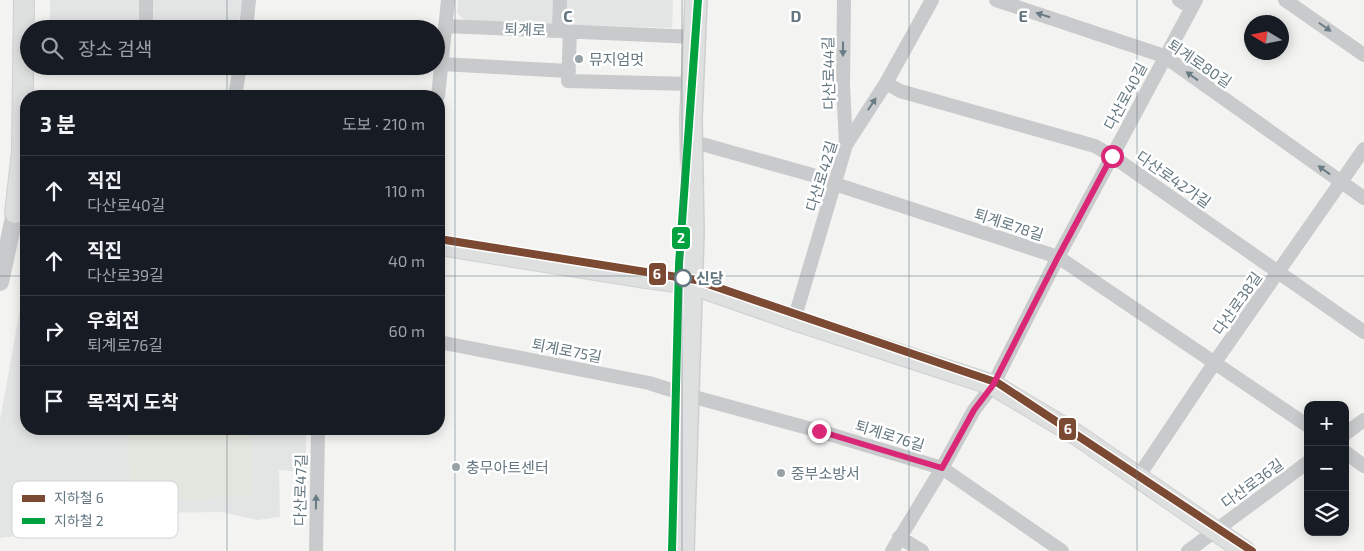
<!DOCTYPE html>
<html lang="ko">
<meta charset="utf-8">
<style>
:root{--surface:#171b24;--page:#242831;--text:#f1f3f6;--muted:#9ea1a6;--line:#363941}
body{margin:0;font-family:"Exo 2","Noto Sans KR",sans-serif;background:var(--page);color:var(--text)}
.controls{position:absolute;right:15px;bottom:15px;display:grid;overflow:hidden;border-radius:10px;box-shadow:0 2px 12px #0003}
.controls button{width:45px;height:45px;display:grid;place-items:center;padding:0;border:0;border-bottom:1px solid var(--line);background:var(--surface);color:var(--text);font:25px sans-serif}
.compass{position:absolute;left:1244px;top:15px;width:45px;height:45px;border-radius:50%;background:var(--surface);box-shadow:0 2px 12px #0003;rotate:280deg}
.stop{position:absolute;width:15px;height:15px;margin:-11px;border:4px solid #db2777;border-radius:50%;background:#fff}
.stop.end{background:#db2777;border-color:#fff;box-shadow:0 1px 5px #0008}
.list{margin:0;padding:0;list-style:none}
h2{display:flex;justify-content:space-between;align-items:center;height:65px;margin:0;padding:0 20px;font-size:21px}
h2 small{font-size:16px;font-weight:400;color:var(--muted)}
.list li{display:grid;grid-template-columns:32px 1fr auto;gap:15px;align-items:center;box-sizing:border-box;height:70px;padding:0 20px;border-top:1px solid var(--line)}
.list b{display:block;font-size:19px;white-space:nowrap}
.list p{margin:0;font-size:16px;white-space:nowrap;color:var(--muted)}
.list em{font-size:16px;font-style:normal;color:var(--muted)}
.icon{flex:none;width:28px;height:28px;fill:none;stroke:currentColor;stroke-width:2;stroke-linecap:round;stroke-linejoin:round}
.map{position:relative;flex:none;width:1364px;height:551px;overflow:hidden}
.search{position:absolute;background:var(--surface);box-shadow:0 2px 12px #0003;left:20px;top:20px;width:425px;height:55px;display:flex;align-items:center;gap:12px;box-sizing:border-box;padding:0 18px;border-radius:28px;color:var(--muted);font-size:19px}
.panel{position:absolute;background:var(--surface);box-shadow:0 2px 12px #0003;left:20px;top:90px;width:425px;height:345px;border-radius:20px}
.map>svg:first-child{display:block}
.built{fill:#e3e4e4}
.green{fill:#e3e6df}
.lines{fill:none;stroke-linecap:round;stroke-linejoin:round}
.secondary-casing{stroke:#cfd1d1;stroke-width:22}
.primary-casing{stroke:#cfcfcf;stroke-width:24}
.minor{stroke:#c8cacb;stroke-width:14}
.tertiary{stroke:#c8cacb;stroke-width:18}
.secondary{stroke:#dedfdf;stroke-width:20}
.primary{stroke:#dedfdf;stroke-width:21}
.metro-1-casing{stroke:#fff;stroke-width:11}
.metro-2-casing{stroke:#fff;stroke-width:11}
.metro-1{stroke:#7c4932;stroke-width:8}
.metro-2{stroke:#00a23f;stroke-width:8}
.oneway{fill:#697b84}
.route{stroke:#db2777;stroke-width:6}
.grid{fill:none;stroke:#647780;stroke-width:1;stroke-opacity:0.55}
.poi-dot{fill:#96a2a8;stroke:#fff;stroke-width:2}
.stop-dot{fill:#fff;stroke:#647780;stroke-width:2.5}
.labels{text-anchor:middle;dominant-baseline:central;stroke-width:5;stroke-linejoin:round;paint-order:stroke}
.street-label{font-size:15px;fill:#647780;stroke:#fff}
.poi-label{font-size:15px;fill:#647780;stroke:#fff;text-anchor:start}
.stop-label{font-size:15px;font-weight:bold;fill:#647780;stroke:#fff;text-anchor:start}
.key{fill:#fff;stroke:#d0d6d9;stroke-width:1}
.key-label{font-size:14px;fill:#647780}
.grid-label{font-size:16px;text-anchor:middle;font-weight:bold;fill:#647780;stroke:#fff;stroke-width:5;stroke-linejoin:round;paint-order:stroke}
.line-badge{stroke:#fff;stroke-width:2}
.badge-label{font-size:14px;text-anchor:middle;font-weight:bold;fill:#fff}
</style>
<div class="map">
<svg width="1364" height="551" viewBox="0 0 1364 551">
<rect width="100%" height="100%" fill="#f3f3f1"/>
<path class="built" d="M50,0H242L238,29H50Z
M458,0H673L672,28L465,21L457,12Z
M26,276V429H306V472L279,470L280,517L257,520L222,512L135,513L82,520L40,533L0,538V420Z"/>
<path class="green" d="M129,429H253L252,496L130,502Z"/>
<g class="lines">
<g class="secondary-casing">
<path id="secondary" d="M15,213L22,151L24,0
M439,245L639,277L691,284L794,320L993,385L1077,435L1245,551"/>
</g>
<g class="primary-casing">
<path id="primary" d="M683,551L693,232L691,119L696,0"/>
</g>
<path class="minor" d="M844,0L843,85L846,145
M996,0L1164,56L1364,198
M1179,0L1191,8
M1285,0L1364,55
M445,26L695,37
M146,29V0
M246,29L249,0
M559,30L560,0
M570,32L568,81L692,84
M441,64L569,71
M226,66L240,68
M886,83L900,91L1095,146L1112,156L1364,332
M235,96L240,66
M438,96L448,0
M691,141L816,176L835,184L1058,257L1308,426
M794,320L846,145L886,83L932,0
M439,342L649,383L687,395L819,431L942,468L1062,551
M1345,434L1364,420
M1345,452L1364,466
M1138,477L1215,362L1364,149
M899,537L922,551
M316,551L318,429
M892,551L942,468L974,410L993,385L1058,257L1196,0
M1188,551L1308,462"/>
<path class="tertiary" d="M0,282L15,213"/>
<use href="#secondary" class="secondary"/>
<use href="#primary" class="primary"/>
<g class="metro-1-casing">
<path id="metro-1" d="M439,239L696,280L998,383L1252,551"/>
</g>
<g class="metro-2-casing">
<path id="metro-2" d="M672,551L679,264L698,0"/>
</g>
<use href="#metro-1" class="metro-1"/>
<use href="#metro-2" class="metro-2"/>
</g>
<defs><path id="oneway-solid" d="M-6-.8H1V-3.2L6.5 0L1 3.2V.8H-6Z" transform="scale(1.25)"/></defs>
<g class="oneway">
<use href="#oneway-solid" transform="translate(1043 15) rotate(-162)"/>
<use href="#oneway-solid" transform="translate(1325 27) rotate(35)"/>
<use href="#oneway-solid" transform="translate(843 49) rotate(90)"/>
<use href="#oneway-solid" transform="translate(1192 76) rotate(-144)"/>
<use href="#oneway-solid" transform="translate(872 104) rotate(-57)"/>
<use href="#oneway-solid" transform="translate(1324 170) rotate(-144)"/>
<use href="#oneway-solid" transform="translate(316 502) rotate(-89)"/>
</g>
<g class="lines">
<path class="route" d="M819,431L942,468L974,410L993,385L1058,257L1112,156"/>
</g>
<path class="grid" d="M227,0V29M455,0V551M682,0V551M909,0V551M1137,0V551M227,66V96M0,276H26M439,276H1364M227,429V551"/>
<g class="poi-dot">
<circle cx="579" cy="59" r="5"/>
<circle cx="456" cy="467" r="5"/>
<circle cx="781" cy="473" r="5"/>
</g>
<circle class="stop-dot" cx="683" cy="278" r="8"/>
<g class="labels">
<g class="street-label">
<text transform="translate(525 29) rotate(2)">퇴계로</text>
<text transform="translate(1200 63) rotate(34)">퇴계로80길</text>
<text transform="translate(828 73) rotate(-91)">다산로44길</text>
<text transform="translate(1125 96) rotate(-62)">다산로40길</text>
<text transform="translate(821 176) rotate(-73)">다산로42길</text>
<text transform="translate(1174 179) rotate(35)">다산로42가길</text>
<text transform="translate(1009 224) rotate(18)">퇴계로78길</text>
<text transform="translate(1237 303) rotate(-55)">다산로38길</text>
<text transform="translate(567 350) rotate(11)">퇴계로75길</text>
<text transform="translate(890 435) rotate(17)">퇴계로76길</text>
<text transform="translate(1252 483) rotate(-36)">다산로36길</text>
<text transform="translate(300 490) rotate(-89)">다산로47길</text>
</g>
<g class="poi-label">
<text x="589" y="59">뮤지엄멋</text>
<text x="466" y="467">충무아트센터</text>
<text x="791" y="473">중부소방서</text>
</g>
<g class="stop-label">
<text x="696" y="278">신당</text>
</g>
</g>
<rect x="12" y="481" width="166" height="57" rx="8" class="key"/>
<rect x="22" y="495" width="23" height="7" fill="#7c4932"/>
<rect x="22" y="518" width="23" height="6" fill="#00a23f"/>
<g class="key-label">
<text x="54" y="503">지하철 6</text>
<text x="54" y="526">지하철 2</text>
</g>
<g class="grid-label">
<text x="568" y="22">C</text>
<text x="796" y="22">D</text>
<text x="1023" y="22">E</text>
</g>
<g class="line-badge">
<rect x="671" y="226" width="20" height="24" rx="5" fill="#00a23f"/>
<rect x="648" y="262" width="19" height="24" rx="5" fill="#7c4932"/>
<rect x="1058" y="417" width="19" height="24" rx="5" fill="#7c4932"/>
</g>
<g class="badge-label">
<text x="681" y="243">2</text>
<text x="657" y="279">6</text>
<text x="1068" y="434">6</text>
</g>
</svg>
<div class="controls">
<button>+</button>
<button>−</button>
<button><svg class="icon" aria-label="layers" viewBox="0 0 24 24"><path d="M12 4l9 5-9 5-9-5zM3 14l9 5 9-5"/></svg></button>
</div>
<svg class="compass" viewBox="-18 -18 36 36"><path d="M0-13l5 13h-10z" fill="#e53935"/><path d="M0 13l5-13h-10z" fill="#9ea1a6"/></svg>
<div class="stop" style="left:1112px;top:156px"></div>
<div class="stop end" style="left:819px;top:431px"></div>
<div class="search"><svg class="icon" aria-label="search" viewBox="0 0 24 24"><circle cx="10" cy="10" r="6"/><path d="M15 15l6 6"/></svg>장소 검색</div>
<section class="panel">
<h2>3 분<small>도보 · 210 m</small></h2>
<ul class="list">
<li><svg class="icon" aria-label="ahead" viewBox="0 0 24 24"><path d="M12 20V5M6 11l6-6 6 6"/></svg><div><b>직진</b><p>다산로40길</p></div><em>110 m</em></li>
<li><svg class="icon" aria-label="ahead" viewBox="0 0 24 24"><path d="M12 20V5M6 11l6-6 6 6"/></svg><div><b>직진</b><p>다산로39길</p></div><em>40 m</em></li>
<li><svg class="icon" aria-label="right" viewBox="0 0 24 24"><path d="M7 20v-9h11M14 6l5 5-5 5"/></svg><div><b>우회전</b><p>퇴계로76길</p></div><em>60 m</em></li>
<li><svg class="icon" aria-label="arrive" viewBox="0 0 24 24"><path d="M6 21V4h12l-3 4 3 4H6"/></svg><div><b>목적지 도착</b></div></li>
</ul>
</section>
</div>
